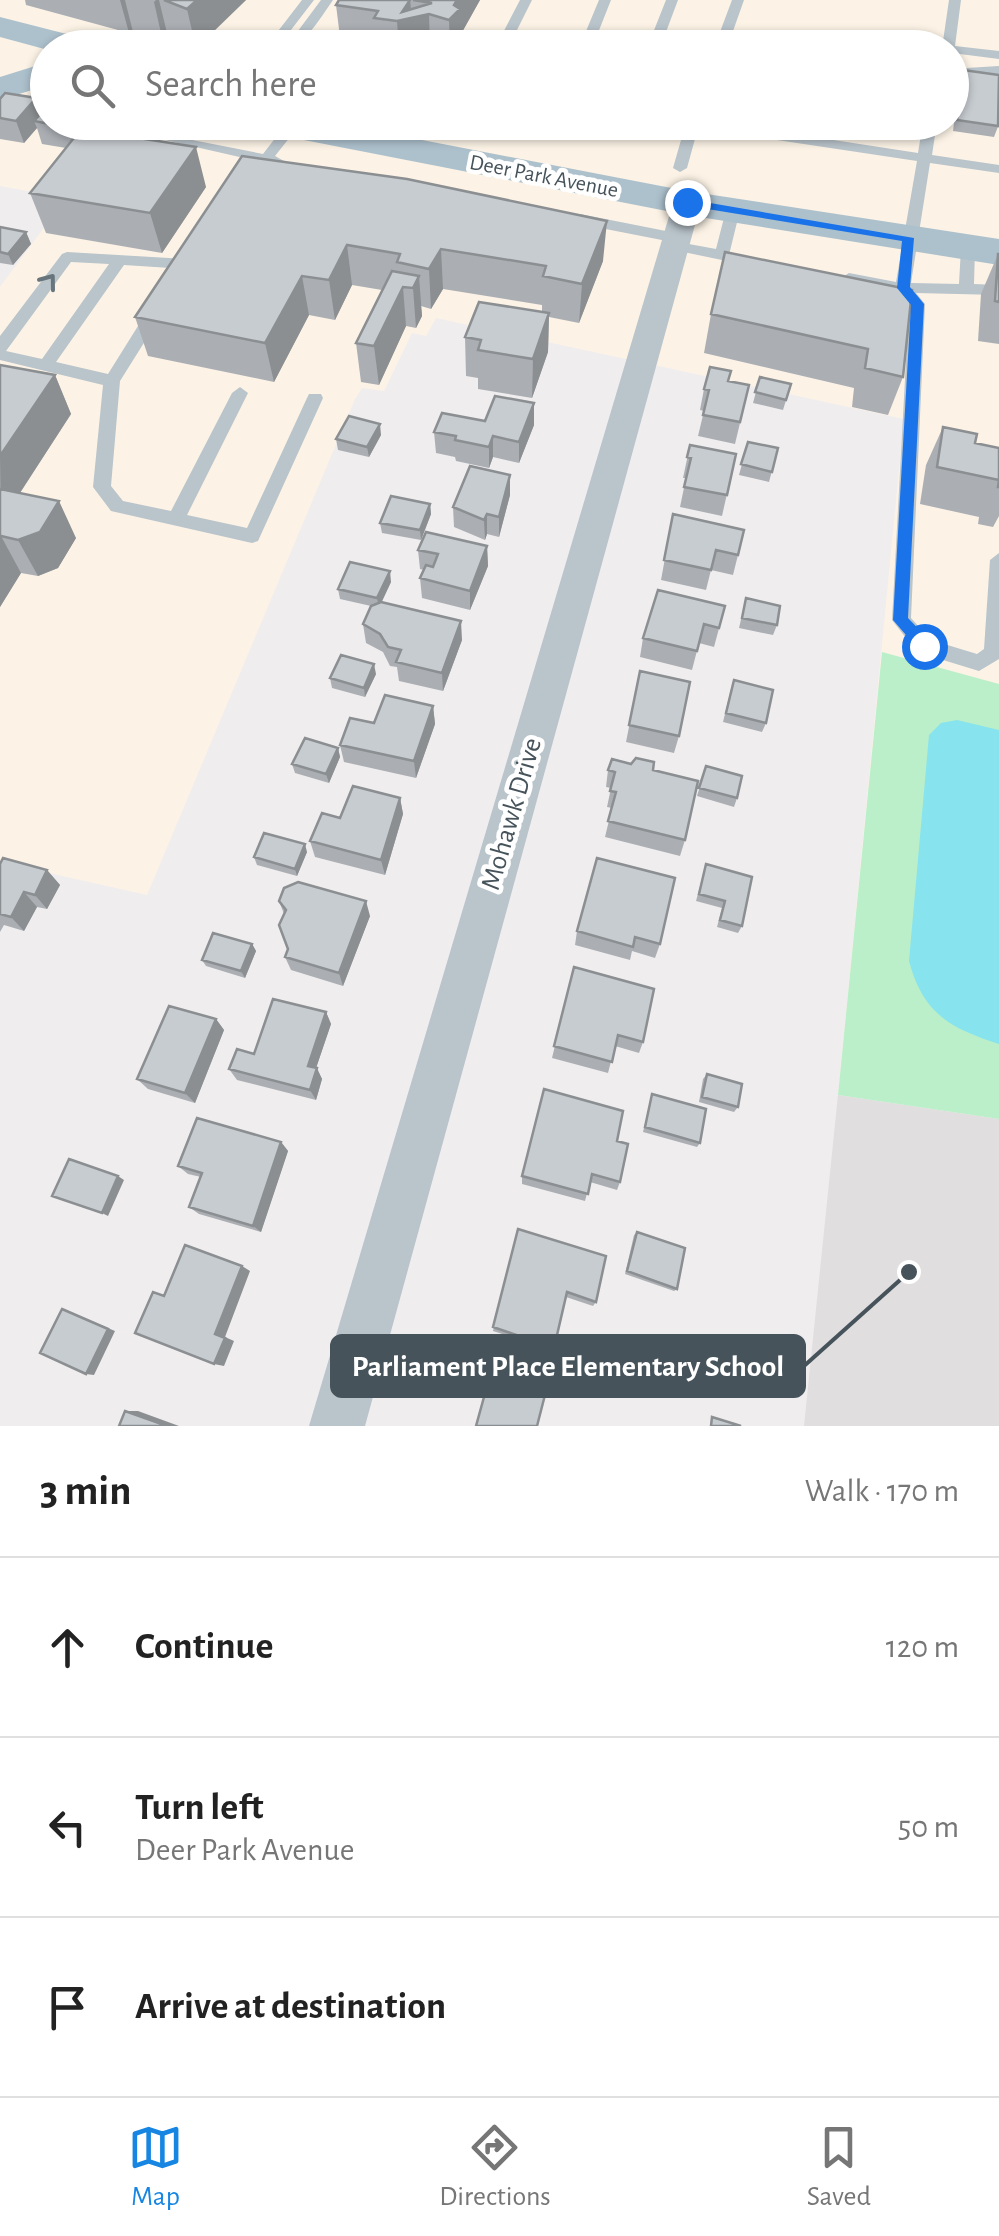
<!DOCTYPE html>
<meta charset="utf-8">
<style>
:root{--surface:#fff;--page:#f2f2f2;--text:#222;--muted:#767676;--line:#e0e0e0;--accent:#1686e2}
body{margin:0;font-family:"Alegreya Sans",sans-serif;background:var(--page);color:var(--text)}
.stop{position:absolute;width:30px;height:30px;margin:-22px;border:8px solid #1a73e8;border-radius:50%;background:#fff}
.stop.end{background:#1a73e8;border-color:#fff;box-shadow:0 2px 10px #0008}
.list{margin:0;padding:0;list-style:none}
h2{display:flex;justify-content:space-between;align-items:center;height:130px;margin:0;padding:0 40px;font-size:42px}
h2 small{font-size:32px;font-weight:400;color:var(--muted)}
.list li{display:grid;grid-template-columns:65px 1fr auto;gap:30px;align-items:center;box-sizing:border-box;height:180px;padding:0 40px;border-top:2px solid var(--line)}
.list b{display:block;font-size:38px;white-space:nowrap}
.list p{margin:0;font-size:32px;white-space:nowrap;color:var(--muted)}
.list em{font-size:32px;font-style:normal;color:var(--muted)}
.icon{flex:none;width:55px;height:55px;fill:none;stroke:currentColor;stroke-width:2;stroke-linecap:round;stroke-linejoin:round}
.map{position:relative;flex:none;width:999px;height:1426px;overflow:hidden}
.search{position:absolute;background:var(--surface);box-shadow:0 2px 8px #0004;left:30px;right:30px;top:30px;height:110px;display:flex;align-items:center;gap:25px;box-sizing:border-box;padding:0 35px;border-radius:55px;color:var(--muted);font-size:38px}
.sheet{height:670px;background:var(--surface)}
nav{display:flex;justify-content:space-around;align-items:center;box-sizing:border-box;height:140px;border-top:2px solid var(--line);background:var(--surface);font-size:28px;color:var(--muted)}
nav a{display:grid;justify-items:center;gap:5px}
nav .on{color:var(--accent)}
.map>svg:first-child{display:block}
.commercial{fill:#fcf3e6;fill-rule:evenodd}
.education{fill:#e1dee0}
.green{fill:#bbefc9}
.water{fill:#87e3ed}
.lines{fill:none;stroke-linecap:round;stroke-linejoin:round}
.service{fill:#b9c4cb;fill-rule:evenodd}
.minor{fill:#b9c4cb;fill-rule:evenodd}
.primary{fill:#adc1cd;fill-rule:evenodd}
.wall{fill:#abafb4}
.shaded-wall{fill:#8b8f92}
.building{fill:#c7ccd1;stroke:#8b8f92;stroke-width:2.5}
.oneway{stroke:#68757d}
.route{fill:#1a73e8}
.labels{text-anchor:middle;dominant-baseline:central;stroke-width:9;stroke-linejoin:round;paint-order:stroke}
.far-street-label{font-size:22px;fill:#46535b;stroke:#fff}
.street-label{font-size:28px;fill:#46535b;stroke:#fff}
.leader{fill:none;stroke:#46535b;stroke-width:4}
.callout-dot{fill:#46535b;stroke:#fff;stroke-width:4}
.callout{fill:#46535b;stroke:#46535b;stroke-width:4}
.callout-label{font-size:30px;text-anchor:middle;font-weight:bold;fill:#fff}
</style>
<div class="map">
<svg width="999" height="1426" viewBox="0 0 999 1426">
<rect width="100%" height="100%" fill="#f0edee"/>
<path class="commercial" d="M0,0H999V1119L838,1095L904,419L436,318L426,336L412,333L384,391L362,388L355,399L147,895L0,862V287L66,198L0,186ZM48,48H952V122H48Z"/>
<path class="education" d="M838,1095L999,1119V1426H804Z"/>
<path class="green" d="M882,652L999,684V1119L838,1095Z"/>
<path class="water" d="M957,720L999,730V1044C949,1028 923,1013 909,961L929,735L941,723Z"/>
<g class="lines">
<path class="service" d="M302,0H314L284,39L295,35L321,0H333C311,31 306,48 265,48Z
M520,0H532L508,48H495Z
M599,0H611L592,48H579Z
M666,0H678L660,48H647Z
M732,0H744L727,48H714Z
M949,0H961L955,46L999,51V59L952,53V48H942Z
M999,66V74L969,76L952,85V76L966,68Z
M432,122H446L438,128Z
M679,122H716L918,153L923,122H937L932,155L999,165V173L930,163L911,283L959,284L961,248L968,243L975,248L974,284L999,285V295L916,293L925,304L911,618L931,640L977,654L984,649L990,560L999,553V659L979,671L917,652L892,620L909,305L898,292L849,283L841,278L849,273L896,282L917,161L698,128L687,168L680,172L673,168L685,126Z
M286,124L298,127L275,156L284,161L277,165L270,164L254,184L249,185L242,181L257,161L165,140L172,136L263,154Z
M733,206L740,210L729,255L722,260L669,249L667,246L672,242L580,224L573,219L580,214L676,233L683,238L678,242L716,249L726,210Z
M67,252L186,259L194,264L186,269L124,265L56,362L108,374L148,310H160L162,314L120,381L111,486L123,501L171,511L232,393L240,387L248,393L187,515L247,528L307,398L309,394H321L323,398L258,541L252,543L111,511L93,487L103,385L0,360V336L62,254ZM71,262L109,264L42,359L6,351Z"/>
<path class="minor" d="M687,194L701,203L365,1426H309L673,203Z"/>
<path class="primary" d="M0,17L94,41L99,48L48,50L0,37Z
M48,62V85L0,100V77Z
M250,122H329L687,191L999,239V265L687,215L268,133L255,130Z"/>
</g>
<path class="wall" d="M25,0H246L197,48L168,37L163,42L134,35L133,32L129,33L26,5Z
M339,0H480L461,34V48H360L341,45L336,5Z
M963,70L999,124L994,137L953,131L959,81Z
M0,99L41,113L48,122H95L96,127L93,131L206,187L162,253L46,233L30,193L66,148L42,144L37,128L24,143L0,139Z
M242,156L603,261L579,323L549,317L548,352L532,398L478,389V378L466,376L465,337L542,312V305L443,289L431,309L421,306L422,316L416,328L406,326L379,385L361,382L356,343L382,290L352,285L335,320L309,315L274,382L148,356L135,317Z
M0,227L26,232L31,244L13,265L0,263Z
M998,254H999V344L978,341L981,294Z
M912,290L903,377L888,415L852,407L854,388L704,353L711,314Z
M0,365L55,375L71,414L20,493L76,538L58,568L38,576L21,573L0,607Z
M760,377L791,384L783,410L753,403Z
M729,381L749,385L735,444L698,436L704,411L700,410L704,389Z
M485,421L534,425L519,463L493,457L489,468L456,461L455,457L436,453L434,432Z
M943,427L975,443L999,448V516L993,527L978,524L979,517L920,504L926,465Z
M381,435L369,457L338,450L336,439Z
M748,442L778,448L769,482L739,475Z
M690,445L736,454L722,516L680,507L686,478H683Z
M510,475V495L499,537L487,534L485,540L454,527L453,507Z
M430,504L431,514L421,540L382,533L380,523Z
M673,514L738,555L733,575L711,570L706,590L661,580Z
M487,546L488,566L470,610L422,598L420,578L424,570L420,569L418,550Z
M391,582L381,602L462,640L443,691L399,681L397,667L390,666L383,652L366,643L363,624L371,606L340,599L338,589Z
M746,598L777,625L773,635L739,628Z
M725,606L714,647L699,643L692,670L640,657L643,638Z
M640,671L679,736L674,753L626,742Z
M376,674L365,697L332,688L330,678Z
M731,689L766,723L762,732L723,722Z
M433,706L435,724L416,778L344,762L340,745L374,723Z
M338,748L340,757L329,783L295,773L292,764Z
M706,766L737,798L734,807L697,796Z
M608,770H653L685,840L680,856L605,837L612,808L607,807L611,788L606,787Z
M400,798L403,814L385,875L315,857L310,841L340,818Z
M307,852L297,876L257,865L254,857Z
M597,858L660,944L655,958L632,951L630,960L575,945L577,931Z
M0,864L47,870L60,885L47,909L37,907L24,931L4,925L0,932Z
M706,864L742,926L738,933L717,927L722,908L696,901Z
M279,901L370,916L343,986L291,970L285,957L288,949L284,914Z
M252,944L256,951L245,978L206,966L202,960Z
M574,967L643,1042L639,1053L615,1046L608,1073L552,1058Z
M326,1012L331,1024L316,1068L322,1079L316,1100L237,1080L229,1069Z
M216,1019L224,1030L195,1103L148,1089L137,1079Z
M707,1074L738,1107L734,1112L699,1102L703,1079Z
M652,1094L700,1143L697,1147L643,1132Z
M617,1141L620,1182L617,1190L590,1182L585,1201L522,1184V1176Z
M281,1142L288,1151L261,1232L199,1214L189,1207L201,1177L188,1174L178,1166Z
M518,1229L596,1302L593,1306L566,1297L553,1350L493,1331Z
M637,1232L677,1289L674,1291L625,1274L634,1235Z"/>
<path class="shaded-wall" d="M120,0H125L133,32L129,33Z
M156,0H159L168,37L163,42L154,2Z
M197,0H246L196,48L187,9Z
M410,0L412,18L429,14L430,48H399L397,21Z
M457,0H480L461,34V48H450L449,20Z
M36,98L44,120L34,121L37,128L24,143L16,121Z
M74,122H95L96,127L77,150L70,128Z
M196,147L206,187L162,253L150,213Z
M607,221L603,261L579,323L582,284Z
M26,232L31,244L13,265L8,254Z
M347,245L352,285L335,320L329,280Z
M441,249L443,289L431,309L429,269Z
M302,276L309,315L274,382L265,343Z
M419,276L422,316L416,328L413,288Z
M403,287L406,326L379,385L374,346Z
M549,313L548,352L532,398L533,359Z
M55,375L71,414L1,522L0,456Z
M534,403V425L519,463V442Z
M380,424L381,435L369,457L367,447Z
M493,436V457L489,468V447Z
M510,475V495L499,537V517Z
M59,501L76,538L58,568L38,576L18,540Z
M430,504L431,514L421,540L420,530Z
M487,514V534L485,540L484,520Z
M1,536L21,573L0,607V538Z
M487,546L488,566L470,610V591Z
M390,571L391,582L379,608L377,598Z
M461,621L462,640L443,691L442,673Z
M374,664L376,674L365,697L364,688Z
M433,706L435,724L416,778L414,761Z
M338,748L340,757L329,783L326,774Z
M400,798L403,814L385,875L381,860Z
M305,844L307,852L297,876L295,869Z
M47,870L60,885L47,909L35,895Z
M24,892L37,907L24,931L11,917Z
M366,901L370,916L343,986L339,973Z
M252,944L256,951L245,978L241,971Z
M326,1012L331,1024L313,1077L308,1066Z
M216,1019L224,1030L195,1103L185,1093Z
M317,1068L322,1079L316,1100L310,1090Z
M281,1142L288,1151L261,1232L253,1226Z
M118,1176L124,1180L108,1216L102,1213Z
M242,1266L250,1271L225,1337L234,1341L224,1366L214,1364L215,1334Z
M62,1309L115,1331L94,1375L86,1374Z
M125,1411H138L179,1426H167Z"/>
<path class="building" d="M164,0H197L187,9Z
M339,0H410L402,12L432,3L413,0H457L454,5L460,9L449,20L429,14L397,21L374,18L378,11L336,5Z
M963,70L999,75L998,126L957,120Z
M5,93L36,98L16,121L0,118V99Z
M48,106V122H74L70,128L34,121Z
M81,129L196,147L150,213L30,193Z
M242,156L407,179L607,221L582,284L543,276L546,266L441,249L429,269L397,262L400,254L347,245L329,280L302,276L265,343L135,317Z
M0,227L26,232L8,254L0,252Z
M725,252L912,290L903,377L865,368L868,349L711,314Z
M998,254H999V302L995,301Z
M392,271L419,276L413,288L403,287L374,346L356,343Z
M479,302L549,313L533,359L478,350L481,340L465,337Z
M0,365L55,375L0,456Z
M710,367L731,371L728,381L749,385L740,422L703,415L709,390L704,389Z
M760,377L791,384L786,400L755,392Z
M495,396L534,403L519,442L493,436L489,447L455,440L456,436L434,432L442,413L485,421Z
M349,416L380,424L367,447L336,439Z
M943,427L977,434L975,443L999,448V487H998L999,480L937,467Z
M748,442L778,448L772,472L741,464Z
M690,445L736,454L727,495L684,487L691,458L687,457Z
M470,466L510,475L499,517L487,514L484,520L453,507Z
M0,489L59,501L40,532L18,540L1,536L0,538Z
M391,496L430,504L420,530L380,523Z
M673,514L744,530L738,555L716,550L711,570L664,560Z
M426,532L487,546L470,591L420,578L426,565L433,567L438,554L418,550Z
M350,562L390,571L377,598L338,589Z
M658,590L725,606L719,628L704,624L697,651L643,638Z
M746,598L780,606L777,625L742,618Z
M381,602L461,621L442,673L396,662L401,650L388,647L380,634L363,624L371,606Z
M341,655L374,664L364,688L330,678Z
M640,671L690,682L679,736L629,725Z
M734,680L773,690L766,723L726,713Z
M385,695L433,706L414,761L340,745L350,718L374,723Z
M305,738L338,748L326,774L292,764Z
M636,758L654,762L653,770L698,781L685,840L608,821L616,792L610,791L615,772L608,770L612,759L631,764Z
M706,766L742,776L737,798L699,788Z
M353,786L400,798L381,860L310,841L322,813L340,818Z
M264,833L305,844L295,869L254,857Z
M3,858L47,870L35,895L24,892L11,917L0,914V864Z
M597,858L675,878L660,944L635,937L633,947L577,931Z
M706,864L752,877L742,926L720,920L725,901L699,894Z
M298,882L366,901L339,973L285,957L288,949L279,925L286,910L279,901L284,888Z
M213,933L252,944L241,971L202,960Z
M574,967L654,989L643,1042L618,1035L612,1062L554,1046Z
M273,999L326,1012L308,1066L317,1068L310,1090L229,1069L237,1049L254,1054Z
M169,1006L216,1019L185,1093L137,1079Z
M707,1074L742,1084L738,1107L702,1097Z
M544,1089L623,1111L617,1141L628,1144L620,1182L592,1174L588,1194L522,1176Z
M652,1094L706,1109L700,1143L645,1127Z
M197,1118L281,1142L253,1226L189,1207L202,1173L178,1166Z
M69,1159L118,1176L102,1213L52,1196Z
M518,1229L606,1256L596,1302L567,1292L554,1348L493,1327Z
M637,1232L685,1248L677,1289L627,1271Z
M185,1245L242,1266L215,1334L225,1338L214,1364L135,1333L153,1292L164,1296Z
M62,1309L108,1329L86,1374L40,1353Z
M485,1369L546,1391L537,1426H476L484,1397L478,1395Z
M125,1411L167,1426H119Z
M712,1417L741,1426H711Z"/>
<defs><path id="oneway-chevron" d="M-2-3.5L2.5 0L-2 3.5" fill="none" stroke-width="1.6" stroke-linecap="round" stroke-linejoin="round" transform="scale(2.5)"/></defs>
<use class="oneway" href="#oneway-chevron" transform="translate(49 281) rotate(-53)"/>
<path class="route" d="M687,199L914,238L910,287L924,304L908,618L930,641V650H919L893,620L911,305L897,288L902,241L683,205Z"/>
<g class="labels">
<g class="far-street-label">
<text transform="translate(544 176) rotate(11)">Deer Park Avenue</text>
</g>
<g class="street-label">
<text transform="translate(512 814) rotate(-74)">Mohawk Drive</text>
</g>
</g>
<path class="leader" d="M909 1272L804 1366"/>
<circle class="callout-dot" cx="909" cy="1272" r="10"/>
<rect class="callout" x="332" y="1336" width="472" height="60" rx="10"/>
<g class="callout-label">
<text x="568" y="1376">Parliament Place Elementary School</text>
</g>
</svg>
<div class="stop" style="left:924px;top:646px"></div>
<div class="stop end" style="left:687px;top:202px"></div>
<div class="search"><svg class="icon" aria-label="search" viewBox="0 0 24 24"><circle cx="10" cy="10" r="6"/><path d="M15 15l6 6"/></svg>Search here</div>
</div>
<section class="sheet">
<h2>3 min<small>Walk · 170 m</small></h2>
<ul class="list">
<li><svg class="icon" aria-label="ahead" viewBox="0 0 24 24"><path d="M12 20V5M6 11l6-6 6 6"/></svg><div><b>Continue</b></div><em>120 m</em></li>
<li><svg class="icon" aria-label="left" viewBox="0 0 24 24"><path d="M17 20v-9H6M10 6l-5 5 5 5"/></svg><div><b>Turn left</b><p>Deer Park Avenue</p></div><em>50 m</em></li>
<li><svg class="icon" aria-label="arrive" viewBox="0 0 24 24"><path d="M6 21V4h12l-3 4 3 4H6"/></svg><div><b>Arrive at destination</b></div></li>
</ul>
</section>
<nav>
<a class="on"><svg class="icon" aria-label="map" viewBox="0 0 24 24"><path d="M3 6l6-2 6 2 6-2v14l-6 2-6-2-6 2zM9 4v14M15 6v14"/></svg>Map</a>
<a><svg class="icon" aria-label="directions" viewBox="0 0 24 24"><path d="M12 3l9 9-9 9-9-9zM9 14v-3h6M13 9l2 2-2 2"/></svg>Directions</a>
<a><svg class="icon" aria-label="saved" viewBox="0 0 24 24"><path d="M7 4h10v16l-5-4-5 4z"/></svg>Saved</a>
</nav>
